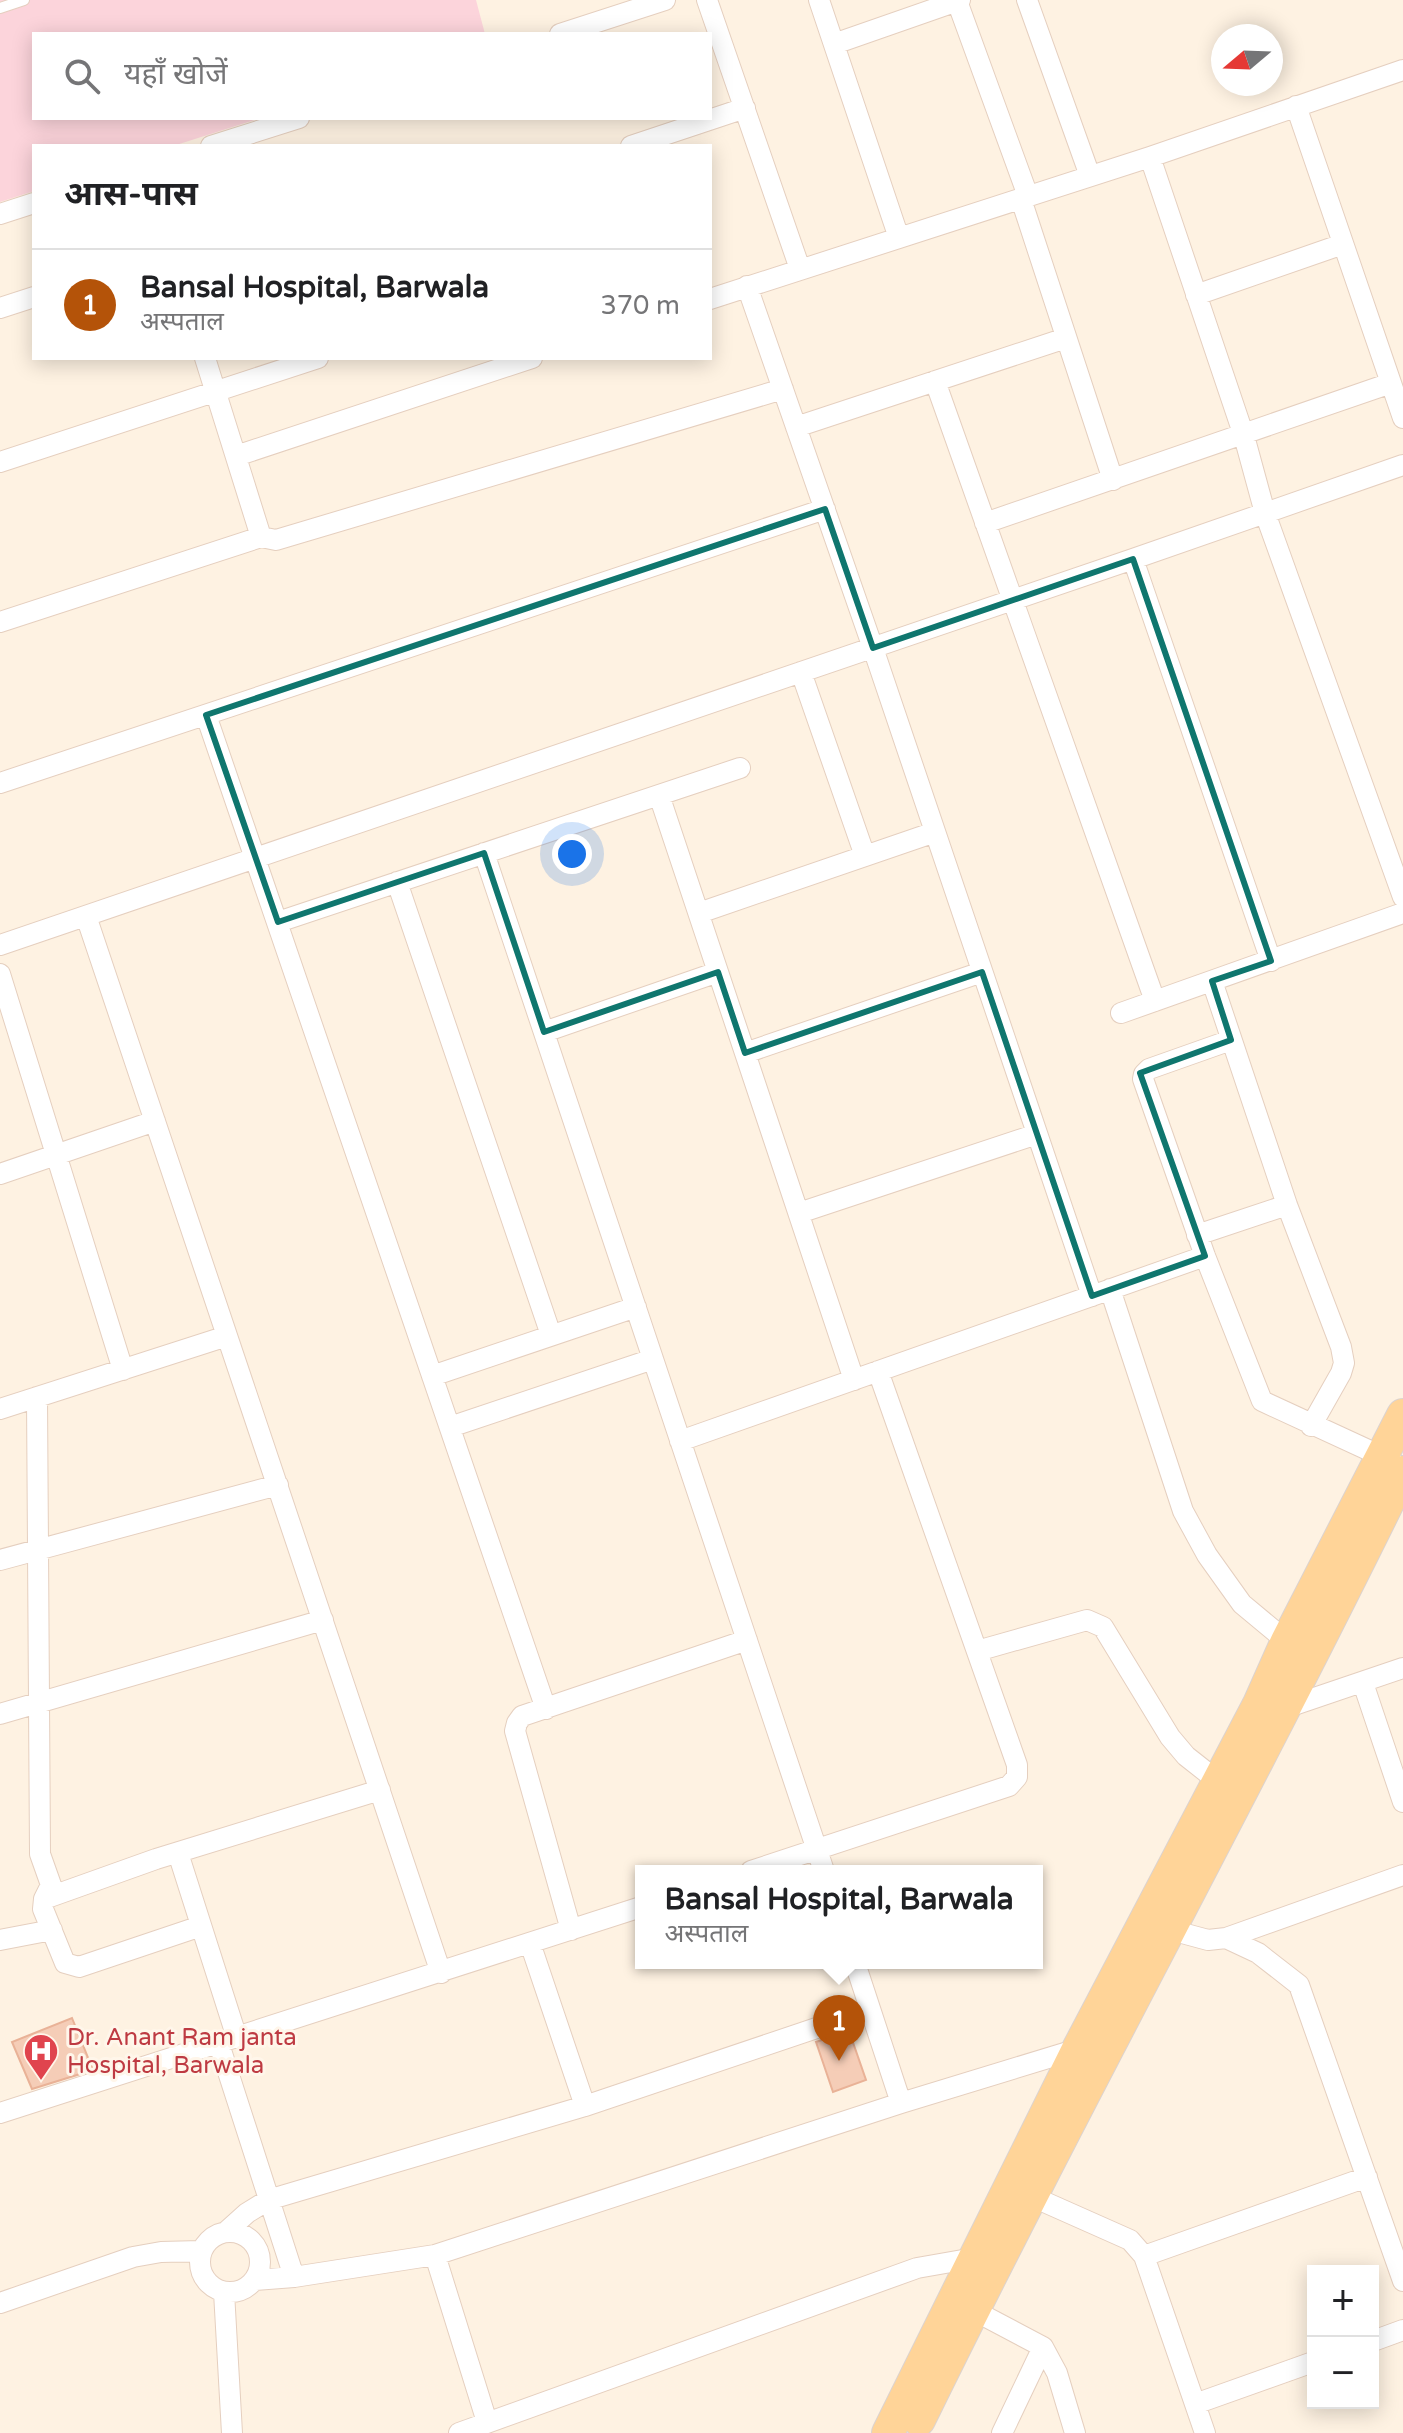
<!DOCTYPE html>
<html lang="hi">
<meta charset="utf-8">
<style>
:root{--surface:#fff;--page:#f2f2f2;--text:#202124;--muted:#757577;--line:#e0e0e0;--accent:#b45309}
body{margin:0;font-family:"Varela Round","Noto Sans Devanagari",sans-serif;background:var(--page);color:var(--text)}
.controls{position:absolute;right:24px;bottom:24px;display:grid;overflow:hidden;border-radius:0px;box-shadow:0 4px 20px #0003}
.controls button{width:72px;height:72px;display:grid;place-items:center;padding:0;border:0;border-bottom:2px solid var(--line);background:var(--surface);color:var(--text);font:40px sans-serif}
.compass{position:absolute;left:1211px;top:24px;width:72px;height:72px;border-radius:50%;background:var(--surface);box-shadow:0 4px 20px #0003;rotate:251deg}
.you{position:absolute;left:572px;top:854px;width:28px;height:28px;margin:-20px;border:6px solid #fff;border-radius:50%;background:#1a73e8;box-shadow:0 0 0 12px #1a73e833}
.badge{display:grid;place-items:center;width:52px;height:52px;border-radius:50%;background:var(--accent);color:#fff;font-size:26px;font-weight:700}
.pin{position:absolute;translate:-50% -66px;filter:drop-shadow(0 2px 4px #0008)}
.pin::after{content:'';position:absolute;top:42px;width:28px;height:24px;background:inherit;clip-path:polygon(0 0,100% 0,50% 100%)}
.popup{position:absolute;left:635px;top:1865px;width:408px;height:104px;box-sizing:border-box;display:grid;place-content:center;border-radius:0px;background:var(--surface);filter:drop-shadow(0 2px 6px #0005);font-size:26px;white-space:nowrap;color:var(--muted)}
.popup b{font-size:30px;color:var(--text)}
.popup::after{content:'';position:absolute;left:50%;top:100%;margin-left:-16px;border:16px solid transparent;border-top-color:var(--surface)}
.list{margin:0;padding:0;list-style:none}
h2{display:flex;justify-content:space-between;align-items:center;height:104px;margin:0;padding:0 32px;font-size:34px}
h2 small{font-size:26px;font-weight:400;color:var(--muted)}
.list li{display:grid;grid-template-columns:52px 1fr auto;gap:24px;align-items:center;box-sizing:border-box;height:112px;padding:0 32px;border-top:2px solid var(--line)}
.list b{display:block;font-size:30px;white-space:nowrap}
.list p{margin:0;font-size:26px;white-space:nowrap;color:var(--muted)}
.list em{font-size:26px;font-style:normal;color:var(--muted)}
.icon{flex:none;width:44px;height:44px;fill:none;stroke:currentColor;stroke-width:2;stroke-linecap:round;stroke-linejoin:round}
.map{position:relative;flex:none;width:1403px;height:2433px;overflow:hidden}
.search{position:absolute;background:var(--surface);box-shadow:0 4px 20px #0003;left:32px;top:32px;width:680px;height:88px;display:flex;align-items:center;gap:20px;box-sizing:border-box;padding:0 28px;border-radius:0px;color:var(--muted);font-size:30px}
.panel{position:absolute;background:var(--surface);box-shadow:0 4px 20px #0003;left:32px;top:144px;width:680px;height:216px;border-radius:0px}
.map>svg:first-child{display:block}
.medical{fill:#fcd4db}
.building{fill:#f5cdb7;stroke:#e9b297;stroke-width:2}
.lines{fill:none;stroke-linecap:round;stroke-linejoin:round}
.lane-casing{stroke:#e5cfbf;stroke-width:12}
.street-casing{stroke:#e5cfbf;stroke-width:22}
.primary-casing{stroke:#dcd3cf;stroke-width:34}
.lane{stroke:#fff;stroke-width:10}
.street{stroke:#fff;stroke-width:20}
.primary{stroke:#ffd498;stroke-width:32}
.marked{fill:none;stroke:#0f766e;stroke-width:6;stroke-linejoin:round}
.labels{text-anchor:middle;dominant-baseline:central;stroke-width:6;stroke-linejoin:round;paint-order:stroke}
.health-label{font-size:24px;fill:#be3a42;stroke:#fff6ea;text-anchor:start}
</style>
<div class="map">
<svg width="1403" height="2433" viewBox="0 0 1403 2433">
<rect width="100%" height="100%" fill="#fef2e2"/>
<path class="medical" d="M0,0H476L485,34H34V118H261L173,146H34V191L0,202Z"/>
<path class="building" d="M72,2018L93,2070L32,2089L12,2042Z
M849,2031L866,2080L833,2092L816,2042Z"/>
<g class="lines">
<g class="lane-casing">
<path id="lane" d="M0,8L24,0"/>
</g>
<g class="street-casing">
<path id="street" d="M707,0L800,269
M819,0L899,238
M1027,0L1090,176
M957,1L1028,196
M560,34L665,0
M834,44L960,0
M1296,106L1403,418
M211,146L299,118
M631,146L745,108
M1150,157L1244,436L1265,513L1403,897
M1021,199L1113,480
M0,214L34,203
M747,286L873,648L1092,1296
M1196,295L1343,244
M710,299L1150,157L1403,70
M0,308L34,297
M205,358L261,537L276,540L783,389
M935,381L1155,1001
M796,427L1066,338
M236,456L532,358
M0,462L318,358
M985,523L1391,383
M1133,559L1271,961
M0,622L261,537
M801,672L865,856
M206,715L546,1709
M0,783L825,509
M659,795L854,1380
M484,853L824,1871
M397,882L551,1335
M699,913L935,832
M86,916L441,1973
M278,922L740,768
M0,945L1133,559L1403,465
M0,974L123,1370
M1212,981L1287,1205L1341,1347L1344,1363L1341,1373L1311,1426
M1121,1013L1403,913
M544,1032L718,972
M1231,1040L1149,1069L1144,1074L1143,1079L1205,1256L1262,1401L1392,1461
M745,1053L982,972
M0,1174L155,1121
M799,1213L1037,1134
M1197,1235L1287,1205
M1110,1289L1183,1511L1207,1555L1242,1604L1295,1648
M432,1376L636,1307
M37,1397L40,1854L51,1885L44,1899L43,1909L65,1963L79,1967L201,1926
M0,1409L227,1336
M450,1427L653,1359
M680,1441L1205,1256
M0,1560L278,1485
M977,1651L1087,1620L1103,1627L1170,1737L1186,1756L1219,1782
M1363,1683L1403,1802
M1285,1708L1403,1668
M0,1714L323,1620
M178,1853L237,2038
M751,1871L1009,1786L1017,1777V1765L878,1371
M44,1899L156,1859L380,1790
M571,1930L515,1731L517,1723L522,1716L747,1640
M1171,1930L1208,1940L1226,1938L1403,1875
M1226,1938L1258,1953L1299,1985L1403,2281
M0,1940L52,1930
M530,1943L585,2106
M855,1963L901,2103
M219,2044L294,2277
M0,2113L641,1907
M1031,2196L1130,2240L1144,2256L1205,2433
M227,2231L247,2213L268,2200L585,2106L870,2010
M200 2262a30 30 0 1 1 60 0a30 30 0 1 1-60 0Z
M435,2255L487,2422
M1144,2256L1367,2177
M255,2280L294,2277L435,2255L901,2103L1081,2048
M224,2292L232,2433
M0,2303L133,2257L161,2252L201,2251
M973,2310L1043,2347L1057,2373L1075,2433
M1373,2341L1403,2330
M1195,2404L1313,2362
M459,2433L917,2268L974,2258
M1002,2433L1043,2347"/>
</g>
<g class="primary-casing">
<path id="primary" d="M919,2420C1075,2101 1247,1791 1403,1472
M888,2433L1078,2049L1259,1704L1287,1641L1403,1415"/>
</g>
<use href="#lane" class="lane"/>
<use href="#street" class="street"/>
<use href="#primary" class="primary"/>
</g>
<path class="marked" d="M825,509L873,648L1133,559L1271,961L1212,981L1231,1040L1140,1073L1205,1256L1092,1296L982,972L745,1053L718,972L544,1032L484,853L278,922L206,715Z"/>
<defs>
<g id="hospital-pin" transform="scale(1.8)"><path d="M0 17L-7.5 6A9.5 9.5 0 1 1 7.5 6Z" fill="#e0444e" stroke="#fff6ea"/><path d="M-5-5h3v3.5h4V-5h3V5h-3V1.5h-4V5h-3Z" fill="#fff"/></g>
</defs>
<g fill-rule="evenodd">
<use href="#hospital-pin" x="41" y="2051"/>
</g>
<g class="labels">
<g class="health-label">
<text x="67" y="2037">Dr. Anant Ram janta<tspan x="67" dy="28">Hospital, Barwala</tspan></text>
</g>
</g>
</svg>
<div class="controls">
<button>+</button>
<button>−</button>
</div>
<svg class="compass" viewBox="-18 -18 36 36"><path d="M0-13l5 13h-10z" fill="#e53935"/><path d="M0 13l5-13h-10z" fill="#757577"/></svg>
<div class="you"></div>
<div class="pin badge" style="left:839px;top:2061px">1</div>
<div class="popup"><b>Bansal Hospital, Barwala</b>अस्पताल</div>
<div class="search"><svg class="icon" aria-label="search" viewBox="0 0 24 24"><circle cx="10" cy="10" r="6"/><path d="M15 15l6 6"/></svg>यहाँ खोजें</div>
<section class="panel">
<h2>आस-पास<small></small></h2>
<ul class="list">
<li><span class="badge">1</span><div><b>Bansal Hospital, Barwala</b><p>अस्पताल</p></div><em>370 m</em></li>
</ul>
</section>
</div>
